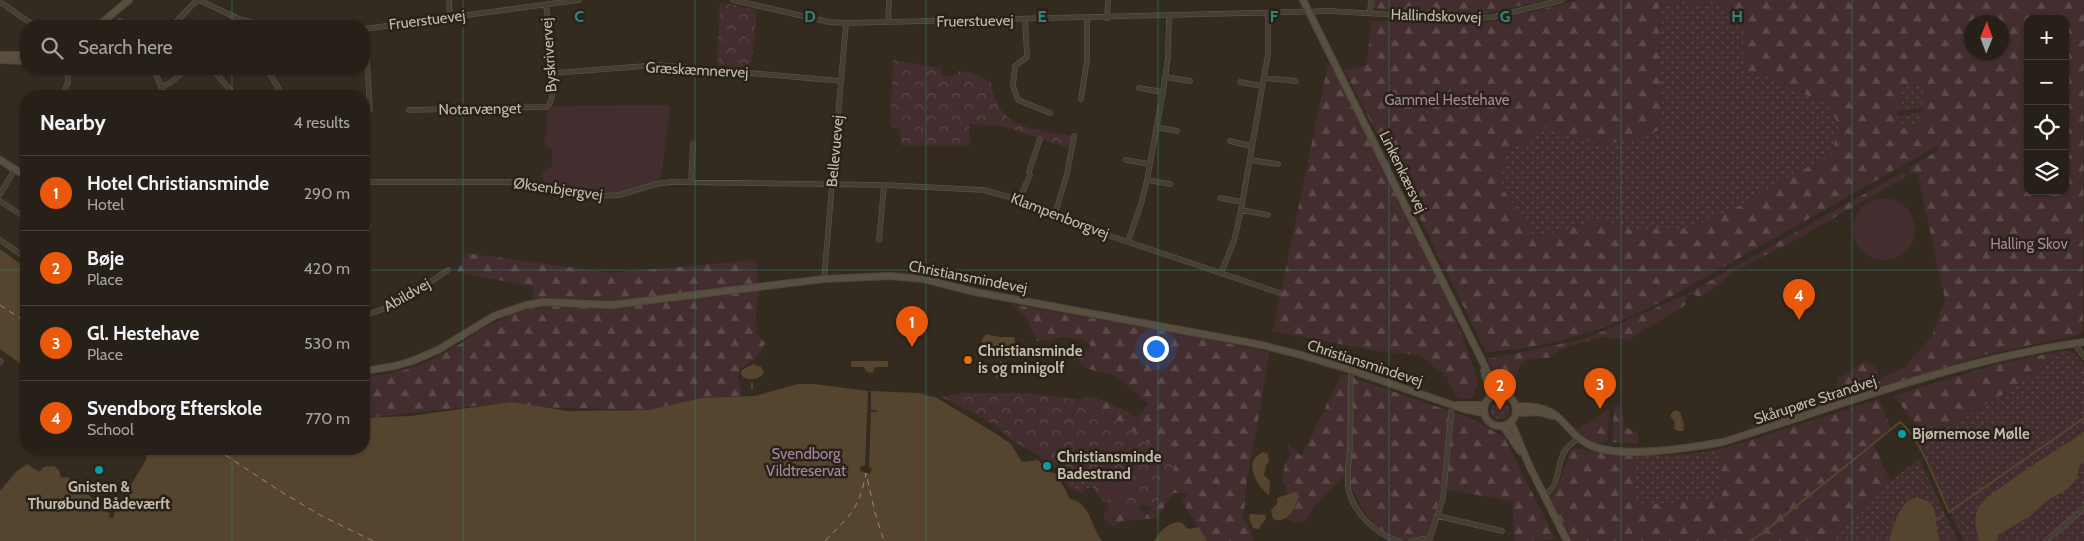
<!DOCTYPE html>
<meta charset="utf-8">
<style>
:root{--surface:#272018;--page:#2f2821;--text:#f1f3f6;--muted:#a4a3a2;--line:#433e37;--accent:#ea580c}
body{margin:0;font-family:Cabin,sans-serif;background:var(--page);color:var(--text)}
.controls{position:absolute;right:15px;top:15px;display:grid;overflow:hidden;border-radius:10px;box-shadow:0 1px 4px #0004}
.controls button{width:45px;height:45px;display:grid;place-items:center;padding:0;border:0;border-bottom:1px solid var(--line);background:var(--surface);color:var(--text);font:25px sans-serif}
.compass{position:absolute;left:1964px;top:15px;width:45px;height:45px;border-radius:50%;background:var(--surface);box-shadow:0 1px 4px #0004;rotate:1deg}
.you{position:absolute;left:1155px;top:348px;width:18px;height:18px;margin:-12px;border:4px solid #fff;border-radius:50%;background:#1a73e8;box-shadow:0 0 0 8px #1a73e833}
.badge{display:grid;place-items:center;width:32px;height:32px;border-radius:50%;background:var(--accent);color:#fff;font-size:16px;font-weight:700}
.pin{position:absolute;translate:-50% -41px;filter:drop-shadow(0 1px 2px #0008)}
.pin::after{content:'';position:absolute;top:26px;width:18px;height:15px;background:inherit;clip-path:polygon(0 0,100% 0,50% 100%)}
.list{margin:0;padding:0;list-style:none}
h2{display:flex;justify-content:space-between;align-items:center;height:65px;margin:0;padding:0 20px;font-size:21px}
h2 small{font-size:16px;font-weight:400;color:var(--muted)}
.list li{display:grid;grid-template-columns:32px 1fr auto;gap:15px;align-items:center;box-sizing:border-box;height:75px;padding:0 20px;border-top:1px solid var(--line)}
.list b{display:block;font-size:19px;white-space:nowrap}
.list p{margin:0;font-size:16px;white-space:nowrap;color:var(--muted)}
.list em{font-size:16px;font-style:normal;color:var(--muted)}
.icon{flex:none;width:28px;height:28px;fill:none;stroke:currentColor;stroke-width:2;stroke-linecap:round;stroke-linejoin:round}
.map{position:relative;flex:none;width:2084px;height:541px;overflow:hidden}
.search{position:absolute;background:var(--surface);box-shadow:0 1px 4px #0004;left:20px;top:20px;width:350px;height:55px;display:flex;align-items:center;gap:12px;box-sizing:border-box;padding:0 18px;border-radius:20px;color:var(--muted);font-size:19px}
.panel{position:absolute;background:var(--surface);box-shadow:0 1px 4px #0004;left:20px;top:90px;width:350px;height:365px;border-radius:20px}
.map>svg:first-child{display:block}
.grass{fill:url(#grass-dots)}
.forest{fill:url(#forest-firs);fill-rule:evenodd}
.park{fill:url(#park-crowns)}
.pitch{fill:#432d2f}
.water{fill:#55452e}
.pier{fill:#342b20}
.lines{fill:none;stroke-linecap:round;stroke-linejoin:round}
.stream{stroke:#55452e;stroke-width:2}
.ferry{stroke:#a18866;stroke-width:1;stroke-dasharray:6 5;stroke-linecap:butt}
.street-casing{stroke:#60584d;stroke-width:5.5}
.secondary-casing{stroke:#4f473c;stroke-width:8}
.street{stroke:#453e33;stroke-width:4.5}
.secondary{stroke:#584f41;stroke-width:6}
.grid{fill:none;stroke:#33847b;stroke-width:1;stroke-opacity:0.55}
.food-dot{fill:#e8710a;stroke:#292219;stroke-width:2}
.culture-dot{fill:#0f9aa8;stroke:#292219;stroke-width:2}
.labels{text-anchor:middle;dominant-baseline:central;stroke-width:5;stroke-linejoin:round;paint-order:stroke}
.street-label{font-size:15px;fill:#c2baad;stroke:#292219}
.park-label{font-size:15px;fill:#a7859f;stroke:#292219}
.poi-label{font-size:15px;font-weight:bold;fill:#c2baad;stroke:#292219;text-anchor:start}
.grid-label{font-size:16px;text-anchor:middle;font-weight:bold;fill:#33847b;stroke:#292219;stroke-width:5;stroke-linejoin:round;paint-order:stroke}
</style>
<div class="map">
<svg width="2084" height="541" viewBox="0 0 2084 541">
<defs>
<pattern id="grass-dots" width="8" height="8" patternUnits="userSpaceOnUse" patternTransform="scale(1.25)"><rect width="8" height="8" fill="#432d2f"/><path d="M2 2h.1M6 6h.1" fill="none" stroke="#5c494a" stroke-width="1.8" stroke-linecap="round"/></pattern>
<pattern id="forest-firs" width="22" height="20" patternUnits="userSpaceOnUse" patternTransform="scale(1.25)"><rect width="22" height="20" fill="#432d2f"/><path d="M5 1l3.5 6h-7zM16 11l3.5 6h-7z" fill="#5c494a"/></pattern>
<pattern id="park-crowns" width="20" height="18" patternUnits="userSpaceOnUse" patternTransform="scale(1.25)"><rect width="20" height="18" fill="#432d2f"/><path d="M2 6a3 3 0 1 1 6 0M12 15a3 3 0 1 1 6 0" fill="none" stroke="#5c494a"/></pattern>
</defs>
<rect width="100%" height="100%" fill="#342b20"/>
<path class="grass" d="M1719,3L1743,16V69L1825,103L1839,125L1832,153L1745,203L1691,228L1627,229L1602,219L1535,238L1499,183L1504,154L1546,128L1594,143L1626,142L1662,129L1659,7L1666,4Z
M1905,84H1924L1923,107L1897,112V100Z
M1922,112L1921,122L1897,130V116Z
M2066,350L2075,354L2084,365V504L2043,541H1964L1918,444L2011,390Z
M1491 411a9 9 0 1 1 18 0a9 9 0 1 1-18 0Z
M1719,450L1722,497L1681,503L1634,504V456L1679,455Z
M1919,459L1958,541H1827L1890,481Z
M1066,467L1072,472V476L1083,481L1087,480L1092,486L1091,488H1087L1081,493C1071,492 1066,482 1059,475L1060,472H1063Z
M2084,511V541H2050Z"/>
<path class="forest" d="M1375,0H1546L1474,16L1373,8Z
M1579,0H2084L2083,330L2078,335L1988,354L1865,392L1882,378L1905,367L1932,336L1945,300L1918,175L1914,172L1910,175L1909,168L1937,151V146C1871,183 1805,221 1739,258C1703,278 1667,300 1629,317C1584,337 1534,349 1486,352L1400,178L1344,70L1367,65L1371,21L1485,23ZM1719,3L1743,16V69L1825,103L1839,125L1832,153L1745,203L1691,228L1627,229L1602,219L1535,238L1499,183L1504,154L1546,128L1594,143L1626,142L1662,129L1659,7L1666,4ZM2028,19H2065V191H2028ZM1972,22H2002V52H1972ZM1905,84L1924,85L1921,122L1898,130L1897,100Z
M1328,64C1342,80 1357,117 1368,137C1409,217 1453,297 1478,384L1472,398L1460,399L1454,394L1447,377L1419,355L1377,351L1273,331Z
M1903,172L1907,176L1790,243L1744,266L1731,273L1719,285L1699,297L1693,294L1688,296L1687,294Z
M466,253L611,273L756,260L759,291L755,326L759,329L755,331L765,343L760,354L740,370L738,377L742,396L701,398L649,410L536,407L512,402L364,418V377C390,375 417,368 441,355C474,337 493,318 532,308L534,287L457,272Z
M1685,295L1687,297L1685,305L1628,340L1601,337L1561,349L1548,358C1519,354 1516,370 1515,394L1513,396L1503,390L1488,359L1566,343L1594,335Z
M1010,304L1192,336L1269,352C1262,397 1255,441 1246,486C1244,497 1247,505 1242,515L1255,541H1207L1182,502L1188,493H1173L1157,518L1121,521L1119,524L1113,527L1104,519V515L1109,509C1124,507 1135,507 1148,514L1172,478L1126,425L1082,400V398C1093,392 1127,411 1137,418L1148,404C1138,395 1129,385 1118,378C1101,366 1082,378 1075,351L1084,352L1090,349V344C1076,333 1054,339 1037,341L1026,317Z
M2066,350L2011,390L1926,438L1894,396L1997,364Z
M1862,363L1875,365L1878,373L1853,396L1744,431C1772,410 1811,411 1837,389L1838,378Z
M1342,374L1470,418L1504,437L1556,540L1514,541L1513,502L1442,488L1428,541H1389C1369,519 1357,502 1345,474L1316,505L1305,521L1294,523L1287,518C1293,510 1297,503 1299,494H1290L1282,481L1285,464L1290,456L1288,443L1301,456Z
M1880,399L1891,430L1873,443L1890,481L1827,541H1571L1550,498L1558,486L1570,451L1575,448L1607,454L1634,456V504L1681,503L1722,497L1719,450Z
M1619,406C1628,420 1617,426 1638,433V444L1612,442L1614,407Z
M1609,409L1607,441C1597,447 1585,438 1577,430Z"/>
<path class="park" d="M720,2L757,10L751,68L717,65Z
M893,60L941,68L942,76H951L958,74V71L970,72L990,82C993,90 995,101 1000,108C1013,130 1048,132 1071,136L1068,148L1002,126L969,124L970,146H902L899,128L890,127Z
M964,393H1028L1082,400L1126,425L1175,464L1172,478L1151,509L1142,504L1139,510L1123,507L1109,509L1087,480L1076,477L1066,467L1060,472L1037,455L1016,443L993,424L942,397Z"/>
<path class="pitch" d="M670,105L661,180C646,183 631,190 616,192C592,196 566,187 543,182L542,172L552,166V150L545,145L547,112L555,106Z
M1853 229a31 31 0 1 1 62 0a31 31 0 1 1-62 0Z
M1106,484L1121,485L1123,490L1121,496L1117,499L1103,500L1100,496L1102,487Z"/>
<path class="water" d="M0,249L26,268V368L0,349Z
M987,334L999,337H1014L1017,347L1004,356L988,353L983,350C981,345 981,337 987,334Z
M851,361H888V367H875L873,372L870,373L866,371L864,367H851Z
M753,364L761,367L764,373C760,379 750,381 743,377L741,374L742,370Z
M798,384H814L868,391L919,393L937,398L998,435L1011,444L1022,462L1038,460L1049,472L1057,474L1070,499C1090,502 1091,527 1102,541H0V491L17,471L27,464L39,472L44,467L54,466L59,470L61,478L68,477L110,514L109,517L113,518L115,511L146,460V453L141,449H364V418L410,416L512,402L567,411L649,410L701,398L755,396Z
M1675,410L1680,412L1684,425L1683,431H1677L1674,428L1675,423L1670,415Z
M2084,432V461L2080,465L2077,478L2068,489L2048,500L2030,516L1998,535L1996,541H1979C1976,530 1973,518 1979,507C1988,491 2064,446 2084,432Z
M1263,452L1268,454L1269,462L1266,465L1264,475L1270,482L1269,495C1259,489 1248,470 1254,459C1256,456 1260,454 1263,452Z
M1294,492H1297L1299,496C1295,507 1288,525 1273,519L1271,510L1277,504V498Z
M1914,498C1944,498 1932,524 1940,541H1889C1894,526 1898,504 1914,498Z
M1250,514L1265,515L1266,519L1258,529L1253,528L1249,518Z
M1176,522L1182,523L1188,529L1199,527L1207,541H1154C1160,531 1165,526 1176,522Z"/>
<path class="pier" d="M868,391L871,392V410H877V412H871L869,467L872,468L870,474L860,471L861,466H865Z"/>
<g class="lines">
<path class="stream" d="M999,371L1001,362
M997,378L998,374
M752,383V389
M1937,520L1944,515
M1750,541L1763,533L1900,422C1920,437 1938,488 1949,512L2084,418"/>
<path class="ferry" d="M0,305L26,322
M216,449L280,491L320,515L373,541
M825,541C850,515 859,510 866,473L875,513L884,541"/>
<g class="street-casing">
<path id="street" d="M199,0L239,19L269,26
M449,0L450,17
M733,0L829,22L846,23L1329,11L1466,19L1493,17L1562,0
M0,2L35,26
M1370,13L1371,0
M1107,18L1108,0
M1025,19L1027,57L1015,66L1013,86L1018,100L1050,113
M120,21L125,26
M888,22L889,0
M172,26L197,0
M364,29L579,0
M365,29L370,110
M153,69L166,96
M212,69L233,93L230,96
M267,69L283,96
M554,73L658,65L841,81
M1165,77L1190,81
M1264,78L1296,81
M1240,82L1262,86
M161,87L170,83L187,69
M1139,88L1163,92
M62,96L68,82L67,69
M1081,99L1087,60V18
M409,110L547,107C561,97 548,23 546,5
M1156,127L1177,131
M1230,141L1251,146
M1126,160L1149,164
M1250,160L1278,164
M1147,180L1170,184
M364,182H520L597,196L619,195L656,184L671,182L884,185L984,190L1019,200L1054,217L1280,293
M691,182L693,144
M0,194L15,169
M1220,198L1242,202
M1019,200L1030,175L1029,171L1040,139
M0,201L26,218
M1241,210L1268,215
M1054,217L1067,174L1074,136
M364,225L368,227
M0,240L26,258
M879,240L884,185
M1128,241L1141,204L1147,180L1163,92L1168,57L1169,16
M1221,273L1234,241L1241,210L1268,54V14
M824,279L846,23
M364,315C396,308 421,288 448,270
M2074,343L2084,357
M0,362L1,361
M1351,370C1350,394 1351,419 1350,443C1350,459 1345,477 1349,492C1355,514 1378,536 1399,541
M1544,495C1562,485 1555,464 1566,449C1569,445 1574,442 1578,438
M1438,516L1502,531
M1411,541L1430,538
M1429,541L1443,498L1452,404
M2046,541L2084,508"/>
</g>
<g class="secondary-casing">
<path id="secondary" d="M1303,0L1499,395
M98,26L129,0
M0,55H26
M0,60L26,61
M0,160L26,176
M364,371L395,366L412,361L438,350L494,316L526,305L544,302L611,305L824,279L890,276L924,279L975,292L1262,345L1301,355L1351,370L1464,409L1484,413
M1484,371L1491,397
M1484 410a16 16 0 1 1 32 0a16 16 0 1 1-32 0Z
M1458,405H1485
M1515,406C1533,406 1549,407 1561,420C1571,430 1577,439 1590,445C1619,459 1690,448 1723,442C1841,405 1960,359 2084,342
M1516,413L1539,412L1552,416
M1511,422L1529,465L1567,541
M1503,426L1520,451"/>
</g>
<use href="#street" class="street"/>
<use href="#secondary" class="secondary"/>
</g>
<path class="grid" d="M232,0V26M463,0V541M695,0V541M926,0V541M1158,0V541M1389,0V541M1621,0V541M1852,0V541M232,69V96M0,270H26M364,270H2084M232,449V541"/>
<circle class="food-dot" cx="968" cy="360" r="5"/>
<g class="culture-dot">
<circle cx="1902" cy="434" r="5"/>
<circle cx="1047" cy="466" r="5"/>
<circle cx="99" cy="470" r="5"/>
</g>
<g class="labels">
<g class="street-label">
<text transform="translate(1436 16) rotate(2)">Hallindskovvej</text>
<text transform="translate(427 20) rotate(-7)">Fruerstuevej</text>
<text transform="translate(975 21) rotate(-1)">Fruerstuevej</text>
<text transform="translate(549 55) rotate(-94)">Byskrivervej</text>
<text transform="translate(697 70) rotate(3)">Græskæmnervej</text>
<text transform="translate(480 109) rotate(-1)">Notarvænget</text>
<text transform="translate(835 151) rotate(-85)">Bellevuevej</text>
<text transform="translate(1403 172) rotate(64)">Linkenkærsvej</text>
<text transform="translate(558 189) rotate(8)">Øksenbjergvej</text>
<text transform="translate(1060 216) rotate(21)">Klampenborgvej</text>
<text transform="translate(968 277) rotate(11)">Christiansmindevej</text>
<text transform="translate(407 295) rotate(-30)">Abildvej</text>
<text transform="translate(1365 363) rotate(18)">Christiansmindevej</text>
<text transform="translate(1815 400) rotate(-18)">Skårupøre Strandvej</text>
</g>
<g class="park-label">
<text x="1447" y="100">Gammel Hestehave</text>
<text x="2029" y="244">Halling Skov</text>
<text x="806" y="454">Svendborg<tspan x="806" dy="17">Vildtreservat</tspan></text>
</g>
<g class="poi-label">
<text x="978" y="351">Christiansminde<tspan x="978" dy="17">is og minigolf</tspan></text>
<text x="1912" y="434">Bjørnemose Mølle</text>
<text x="1057" y="457">Christiansminde<tspan x="1057" dy="17">Badestrand</tspan></text>
<text x="99" y="487" text-anchor="middle">Gnisten &amp;<tspan x="99" dy="17">Thurøbund Bådeværft</tspan></text>
</g>
</g>
<g class="grid-label">
<text x="579" y="22">C</text>
<text x="810" y="22">D</text>
<text x="1042" y="22">E</text>
<text x="1274" y="22">F</text>
<text x="1505" y="22">G</text>
<text x="1737" y="22">H</text>
</g>
</svg>
<div class="controls">
<button>+</button>
<button>−</button>
<button><svg class="icon" aria-label="locate" viewBox="0 0 24 24"><circle cx="12" cy="12" r="6"/><path d="M12 2v4M12 18v4M2 12h4M18 12h4"/></svg></button>
<button><svg class="icon" aria-label="layers" viewBox="0 0 24 24"><path d="M12 4l9 5-9 5-9-5zM3 14l9 5 9-5"/></svg></button>
</div>
<svg class="compass" viewBox="-18 -18 36 36"><path d="M0-13l5 13h-10z" fill="#e53935"/><path d="M0 13l5-13h-10z" fill="#a4a3a2"/></svg>
<div class="you"></div>
<div class="pin badge" style="left:912px;top:347px">1</div>
<div class="pin badge" style="left:1500px;top:410px">2</div>
<div class="pin badge" style="left:1600px;top:409px">3</div>
<div class="pin badge" style="left:1799px;top:320px">4</div>
<div class="search"><svg class="icon" aria-label="search" viewBox="0 0 24 24"><circle cx="10" cy="10" r="6"/><path d="M15 15l6 6"/></svg>Search here</div>
<section class="panel">
<h2>Nearby<small>4 results</small></h2>
<ul class="list">
<li><span class="badge">1</span><div><b>Hotel Christiansminde</b><p>Hotel</p></div><em>290 m</em></li>
<li><span class="badge">2</span><div><b>Bøje</b><p>Place</p></div><em>420 m</em></li>
<li><span class="badge">3</span><div><b>Gl. Hestehave</b><p>Place</p></div><em>530 m</em></li>
<li><span class="badge">4</span><div><b>Svendborg Efterskole</b><p>School</p></div><em>770 m</em></li>
</ul>
</section>
</div>
